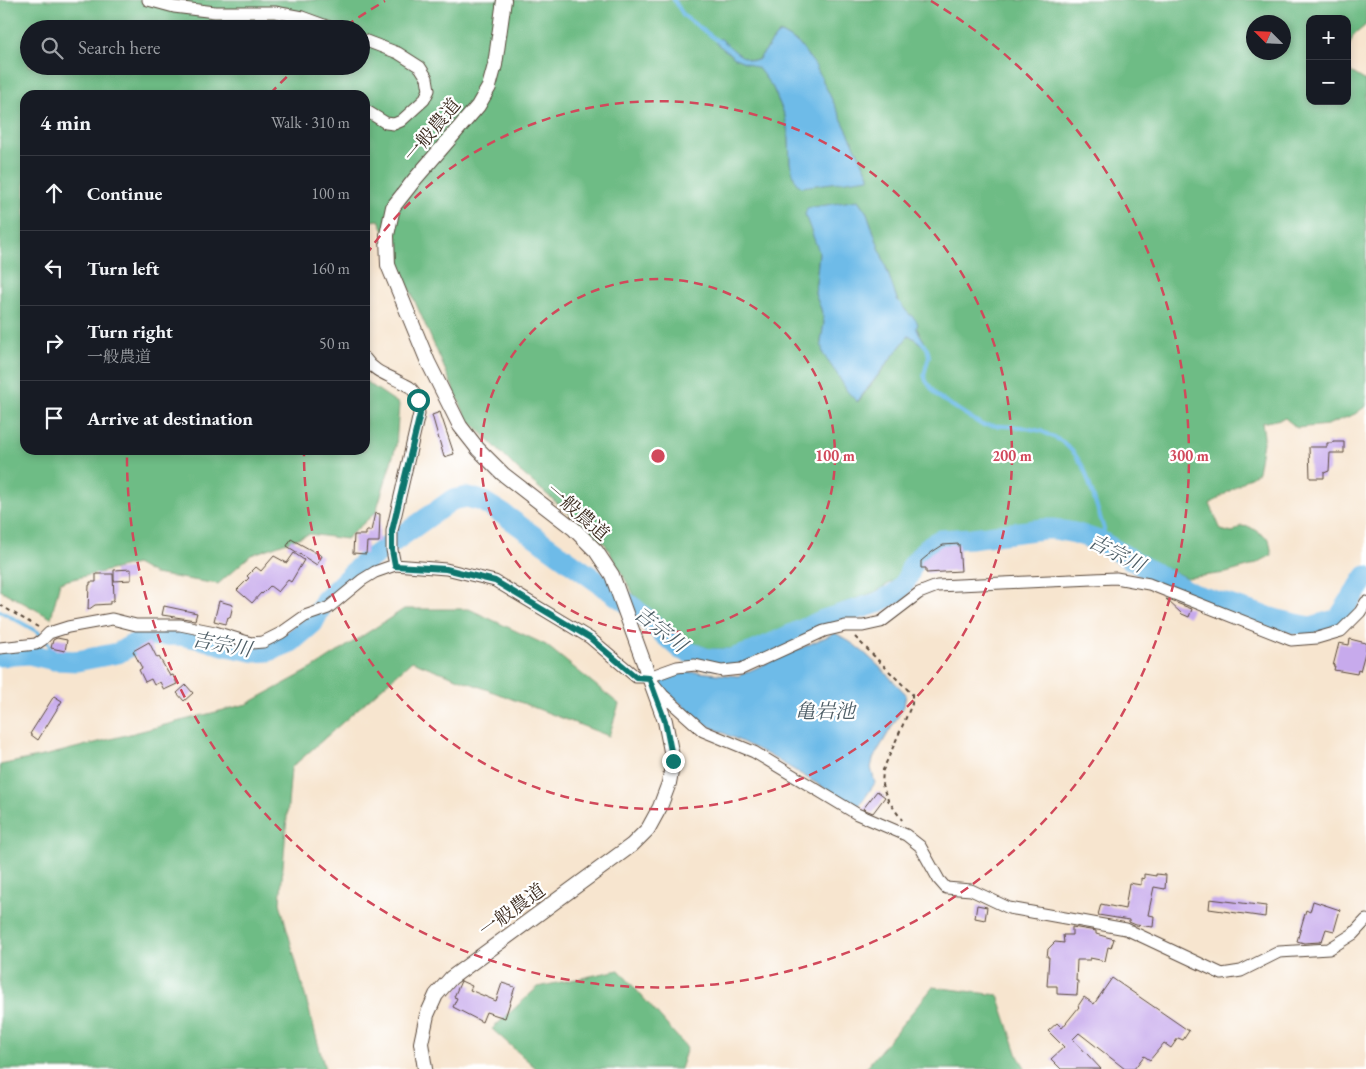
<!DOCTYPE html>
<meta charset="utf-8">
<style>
:root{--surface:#171b24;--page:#242831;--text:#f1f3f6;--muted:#9ea1a6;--line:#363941}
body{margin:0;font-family:"EB Garamond","Noto Serif JP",serif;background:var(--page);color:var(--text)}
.controls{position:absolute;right:15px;top:15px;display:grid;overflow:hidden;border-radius:10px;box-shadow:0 2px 8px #0003}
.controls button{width:45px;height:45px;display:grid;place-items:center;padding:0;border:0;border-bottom:1px solid var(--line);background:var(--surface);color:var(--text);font:25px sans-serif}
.compass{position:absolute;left:1246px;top:15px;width:45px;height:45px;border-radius:50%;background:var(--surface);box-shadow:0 2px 8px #0003;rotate:294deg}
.stop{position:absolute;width:15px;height:15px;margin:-11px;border:4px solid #0f766e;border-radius:50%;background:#fff}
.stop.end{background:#0f766e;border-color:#fff;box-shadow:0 1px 5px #0008}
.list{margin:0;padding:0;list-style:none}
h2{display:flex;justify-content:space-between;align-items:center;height:65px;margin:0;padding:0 20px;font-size:21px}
h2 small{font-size:16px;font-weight:400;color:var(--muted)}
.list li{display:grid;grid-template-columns:32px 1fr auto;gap:15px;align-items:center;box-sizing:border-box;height:75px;padding:0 20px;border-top:1px solid var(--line)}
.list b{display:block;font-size:19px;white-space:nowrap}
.list p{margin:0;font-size:16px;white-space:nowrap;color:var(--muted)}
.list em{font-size:16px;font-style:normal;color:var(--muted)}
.icon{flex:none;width:28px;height:28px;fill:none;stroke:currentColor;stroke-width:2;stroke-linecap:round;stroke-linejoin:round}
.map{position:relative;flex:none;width:1366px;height:1069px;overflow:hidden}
.search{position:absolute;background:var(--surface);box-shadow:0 2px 8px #0003;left:20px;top:20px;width:350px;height:55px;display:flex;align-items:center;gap:12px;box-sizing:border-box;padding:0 18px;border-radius:28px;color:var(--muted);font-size:19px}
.panel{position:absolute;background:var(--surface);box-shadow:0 2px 8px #0003;left:20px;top:90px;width:350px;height:365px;border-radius:15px}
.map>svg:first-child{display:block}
.forest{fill:#6ebc85;stroke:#547352;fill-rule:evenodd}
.water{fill:#6ebbe8;stroke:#547283}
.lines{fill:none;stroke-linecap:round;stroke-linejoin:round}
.stream{stroke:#6ebbe8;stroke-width:4}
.river{stroke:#6ebbe8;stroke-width:21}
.building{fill:#c7aaec}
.minor-casing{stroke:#574639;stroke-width:13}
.tertiary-casing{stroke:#574639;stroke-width:16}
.path{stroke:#574639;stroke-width:2;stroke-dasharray:4 4;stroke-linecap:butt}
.minor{stroke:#fff;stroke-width:11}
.tertiary{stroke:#fff;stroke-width:14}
.route{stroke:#0f766e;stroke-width:6}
.ring{fill:none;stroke:#d1495b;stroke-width:2.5;stroke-dasharray:9 6}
.labels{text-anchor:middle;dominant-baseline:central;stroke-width:4.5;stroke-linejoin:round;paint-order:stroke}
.street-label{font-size:19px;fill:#3b2a1e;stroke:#fff}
.water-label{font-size:20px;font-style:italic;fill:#4d5d65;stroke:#fff}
.centre{fill:#d1495b;stroke:#fff;stroke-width:2.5}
.ring-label{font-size:15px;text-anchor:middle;font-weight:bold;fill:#d1495b;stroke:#fff;stroke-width:4.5;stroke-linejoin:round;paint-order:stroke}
</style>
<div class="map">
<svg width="1366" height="1069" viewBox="0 0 1366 1069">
<rect width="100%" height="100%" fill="#fff"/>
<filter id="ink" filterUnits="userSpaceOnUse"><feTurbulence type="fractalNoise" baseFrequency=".02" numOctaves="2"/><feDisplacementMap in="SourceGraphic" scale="10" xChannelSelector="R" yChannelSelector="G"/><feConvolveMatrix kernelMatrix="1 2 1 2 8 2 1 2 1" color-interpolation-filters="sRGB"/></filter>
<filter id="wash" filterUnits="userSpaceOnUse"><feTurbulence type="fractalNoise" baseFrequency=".0096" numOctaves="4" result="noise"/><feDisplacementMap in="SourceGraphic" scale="20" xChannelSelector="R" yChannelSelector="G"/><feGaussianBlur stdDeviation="1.12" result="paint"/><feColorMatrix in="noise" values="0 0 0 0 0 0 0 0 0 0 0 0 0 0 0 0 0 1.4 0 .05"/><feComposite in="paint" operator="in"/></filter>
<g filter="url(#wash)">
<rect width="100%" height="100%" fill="#f7e5cf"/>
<path class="forest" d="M0,0H1366V25L1353,36L1347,52V19H1310V101H1347V61L1351,72L1366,81V406L1355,414L1327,425L1297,428L1285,418L1262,423L1264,436L1258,472L1210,504L1221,530L1232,533L1241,526L1250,527L1269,539L1272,555L1251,566L1226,573L1186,578L1093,532L1054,521L932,534L914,547L895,580L875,592L818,612L737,649H710L685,640L634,595L605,544L516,468L466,417L379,220L365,222V95H25V450H365V381L399,404L396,446L376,512L346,539L309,534L251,555L218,584L154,574L136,564L60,582L51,618L0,590ZM1254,22H1284V52H1254ZM29,29H361V66H29ZM781,33L798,43L815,66L869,175L790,163L789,139L785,116L773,88L758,67L735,58L716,43L720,38C730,47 743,63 758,60L778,34ZM858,200L867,213L897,299L907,312L916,320V327L924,341L922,345L909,335L858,402L847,391L821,342L824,322L821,309L815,294L819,252Z
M404,609H469L546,645L619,704L609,736L412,661L291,768L280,903L325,1069H0V765L48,755L247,704L313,668Z
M619,970L687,1048L680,1069H537L492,1029L538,987Z
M933,987L998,995L1018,1056L1026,1069H865Z"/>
<path class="water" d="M781,33L798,43L815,65L869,175V178L802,187L796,183L790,163L789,139L785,116L773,88L758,68L735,58L716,43L720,38C730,46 744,63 758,60L778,34Z
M858,200L867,213L897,299L907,312L916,320L918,324L916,328L924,341L923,345L909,335L857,402L847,391L837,374L823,354L821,342L824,322L821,309L815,294L819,252L805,215L807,208Z
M835,633C863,647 884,672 906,694L904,706L873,759L871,768L875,783L858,808L769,755L705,724L662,688L661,683L666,678L682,673L697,672L738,676Z"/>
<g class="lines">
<path class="stream" d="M674,0L684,16L721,43
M920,340L927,348L929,356L924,375L926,381L937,396L982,425L1021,427L1041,431L1063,442L1074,453L1084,468L1090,486L1104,529L1102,542
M0,611L38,632L49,644L54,660"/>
<path class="river" d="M0,656L29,654L54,660L77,661L118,653L148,636L178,635L201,639L226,646L256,652L269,651L291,642L313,623L325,600L361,565L452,500L467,497L482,501L506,516L634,608L680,649L708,659H731L753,652L823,620L877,603L898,592L906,581L912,566L923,552L931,545L940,540L971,538L1043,529H1054L1075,533L1102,542L1145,568L1193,594L1278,620L1310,627L1338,619L1366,576"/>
</g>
<g id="blocks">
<path class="building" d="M440,412L454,454L444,457L432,415Z
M1333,442H1344V453H1330L1329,471L1324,473V478H1310L1309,447H1327V443H1333Z
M375,513L380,514L379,542H367L366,554L353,553L354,535H366V531H371Z
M291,539L322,556L317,565L287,546Z
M959,544L961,571L926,573V568H921V561L932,552L943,545Z
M294,553L304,560L291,582L288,580L278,592L270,586L262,594L261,593L252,603L237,590L249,578L247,576L256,567L261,571L274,556L287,563Z
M131,569V580L114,581V570Z
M96,574H113L114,599L113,601H110V604L95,605L88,610L89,585H90V582H96Z
M1166,599L1192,609L1189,617L1182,614Z
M219,601L233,605L230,618L228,617L226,624L214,621Z
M164,606L197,613L195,620L162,615Z
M57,638L67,640L65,651L51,648L53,640Z
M1350,639L1366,643V653H1365L1360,671L1358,670L1357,674L1334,670L1335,666H1333L1339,643L1349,645Z
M149,642L157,658L159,657L170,676L173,675L177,684L164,690L160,682L154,685L151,679L145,682L139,670L142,668L133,651Z
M186,685L193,693L184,701L177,693Z
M54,696L62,701L38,740L30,734Z
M877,791L885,797L873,813L863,809Z
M1144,874L1156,876V874L1166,875L1165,889L1154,887L1148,915L1154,916L1153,927L1136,925L1129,922V920L1098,915L1101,904L1125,909L1129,883L1141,885V878L1144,879Z
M1210,899L1266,906L1265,917L1209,909Z
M1313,901L1340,910L1334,931L1326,929L1322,941L1320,940V942L1304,943L1297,941L1306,910L1310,912Z
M977,905L987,907L985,920L975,918Z
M1072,927L1096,931V934L1114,939L1111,948L1108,947L1105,961L1090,958V960H1077L1076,981H1078L1077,995L1057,994V986H1047L1049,957H1047L1048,949L1055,942L1064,943L1063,935H1072Z
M1112,978L1189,1031L1183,1040L1178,1038L1171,1048L1164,1043L1150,1060L1144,1056L1134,1069H1125L1079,1033L1073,1039L1101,1069H1061L1051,1059L1064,1047L1048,1031L1057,1023L1062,1028L1079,1007L1078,1006L1084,997L1094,1004Z
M461,981L472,986L470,990L496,1001L502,983L515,987L505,1018L486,1012L482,1022L453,1007L457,998L454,997Z"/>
</g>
</g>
<g filter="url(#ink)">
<use href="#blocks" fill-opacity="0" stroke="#574639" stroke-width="1"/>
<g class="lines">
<g class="minor-casing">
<path id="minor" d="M148,0L174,7L215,12H275L302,17L335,29
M361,39L398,53L420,67L427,78L429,90L424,100L401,121L394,124L386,123L365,110
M365,358C375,373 389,375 404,384C406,385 409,386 411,388C418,395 418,405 419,414L392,531V550L395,565
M0,648L36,644L42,640L49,633L68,627L112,619L136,625H180L215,632L251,643L263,642L281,633L305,616L328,608L362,580L375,572L395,565L446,569L495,581L590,638L636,677H649L677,667L695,665L722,671L741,669L824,631L845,626H863L881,622L919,593L937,586L1116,578L1149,584L1291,640L1317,638L1341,631L1360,612L1366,602
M654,684L663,695L703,731L754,752L857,814L906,835L920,846L939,880L946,888L971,890L1009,908L1126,929L1222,974L1241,971L1279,952L1329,949L1353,934L1366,920"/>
</g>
<g class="tertiary-casing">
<path id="tertiary" d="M425,1069L421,1043L427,1015L436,995L451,978L632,845L648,829L660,807L669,783L673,761L665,721L612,575L596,551L574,529L503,474L478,449L460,426L428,362L388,265L387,235L393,207L415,179L478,106L489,87L495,65L504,0"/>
</g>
<path class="path" d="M0,605L38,627
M855,637L912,694V704L883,770L882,785L888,800L902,820"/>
<use href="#minor" class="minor"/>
<use href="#tertiary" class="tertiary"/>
</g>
</g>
<g class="lines" filter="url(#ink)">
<path class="route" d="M418,400L420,414L392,531V550L395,566L446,569L495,581L590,638L636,677L649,678L665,721L673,761"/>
</g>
<g class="ring">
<circle cx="658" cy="456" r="177"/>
<path d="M366 255A354 354 0 1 1 304 453"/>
<path d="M270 94A531 531 0 0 1 296 68M346 26A531 531 0 0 1 385 1M931 1A531 531 0 1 1 127 451"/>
</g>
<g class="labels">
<g class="street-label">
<text transform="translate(432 130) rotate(-50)">一般農道</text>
<text transform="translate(578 512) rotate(41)">一般農道</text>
<text transform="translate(512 910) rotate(-36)">一般農道</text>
</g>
<g class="water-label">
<text transform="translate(1117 553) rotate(27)">吉宗川</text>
<text transform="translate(661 629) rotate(38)">吉宗川</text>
<text transform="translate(222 644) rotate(11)">吉宗川</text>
<text x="825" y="711">亀岩池</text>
</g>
</g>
<circle cx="658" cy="456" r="8" class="centre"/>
<g class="ring-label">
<text x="835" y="461">100 m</text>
<text x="1012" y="461">200 m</text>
<text x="1189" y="461">300 m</text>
</g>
</svg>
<div class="controls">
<button>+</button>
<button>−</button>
</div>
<svg class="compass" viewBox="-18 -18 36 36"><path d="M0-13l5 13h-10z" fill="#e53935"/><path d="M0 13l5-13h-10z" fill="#9ea1a6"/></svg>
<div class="stop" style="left:418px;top:400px"></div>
<div class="stop end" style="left:673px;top:761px"></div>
<div class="search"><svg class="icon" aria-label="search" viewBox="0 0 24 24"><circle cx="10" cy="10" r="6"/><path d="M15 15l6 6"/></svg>Search here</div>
<section class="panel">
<h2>4 min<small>Walk · 310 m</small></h2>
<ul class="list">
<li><svg class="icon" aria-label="ahead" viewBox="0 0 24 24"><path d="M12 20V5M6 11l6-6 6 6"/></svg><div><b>Continue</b></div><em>100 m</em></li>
<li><svg class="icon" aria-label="left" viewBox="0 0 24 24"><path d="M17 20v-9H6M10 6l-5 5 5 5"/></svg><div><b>Turn left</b></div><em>160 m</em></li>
<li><svg class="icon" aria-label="right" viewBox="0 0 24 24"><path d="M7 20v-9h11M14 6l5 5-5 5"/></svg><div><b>Turn right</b><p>一般農道</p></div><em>50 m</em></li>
<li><svg class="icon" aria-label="arrive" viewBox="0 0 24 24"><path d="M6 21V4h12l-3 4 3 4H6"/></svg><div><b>Arrive at destination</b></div></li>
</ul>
</section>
</div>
